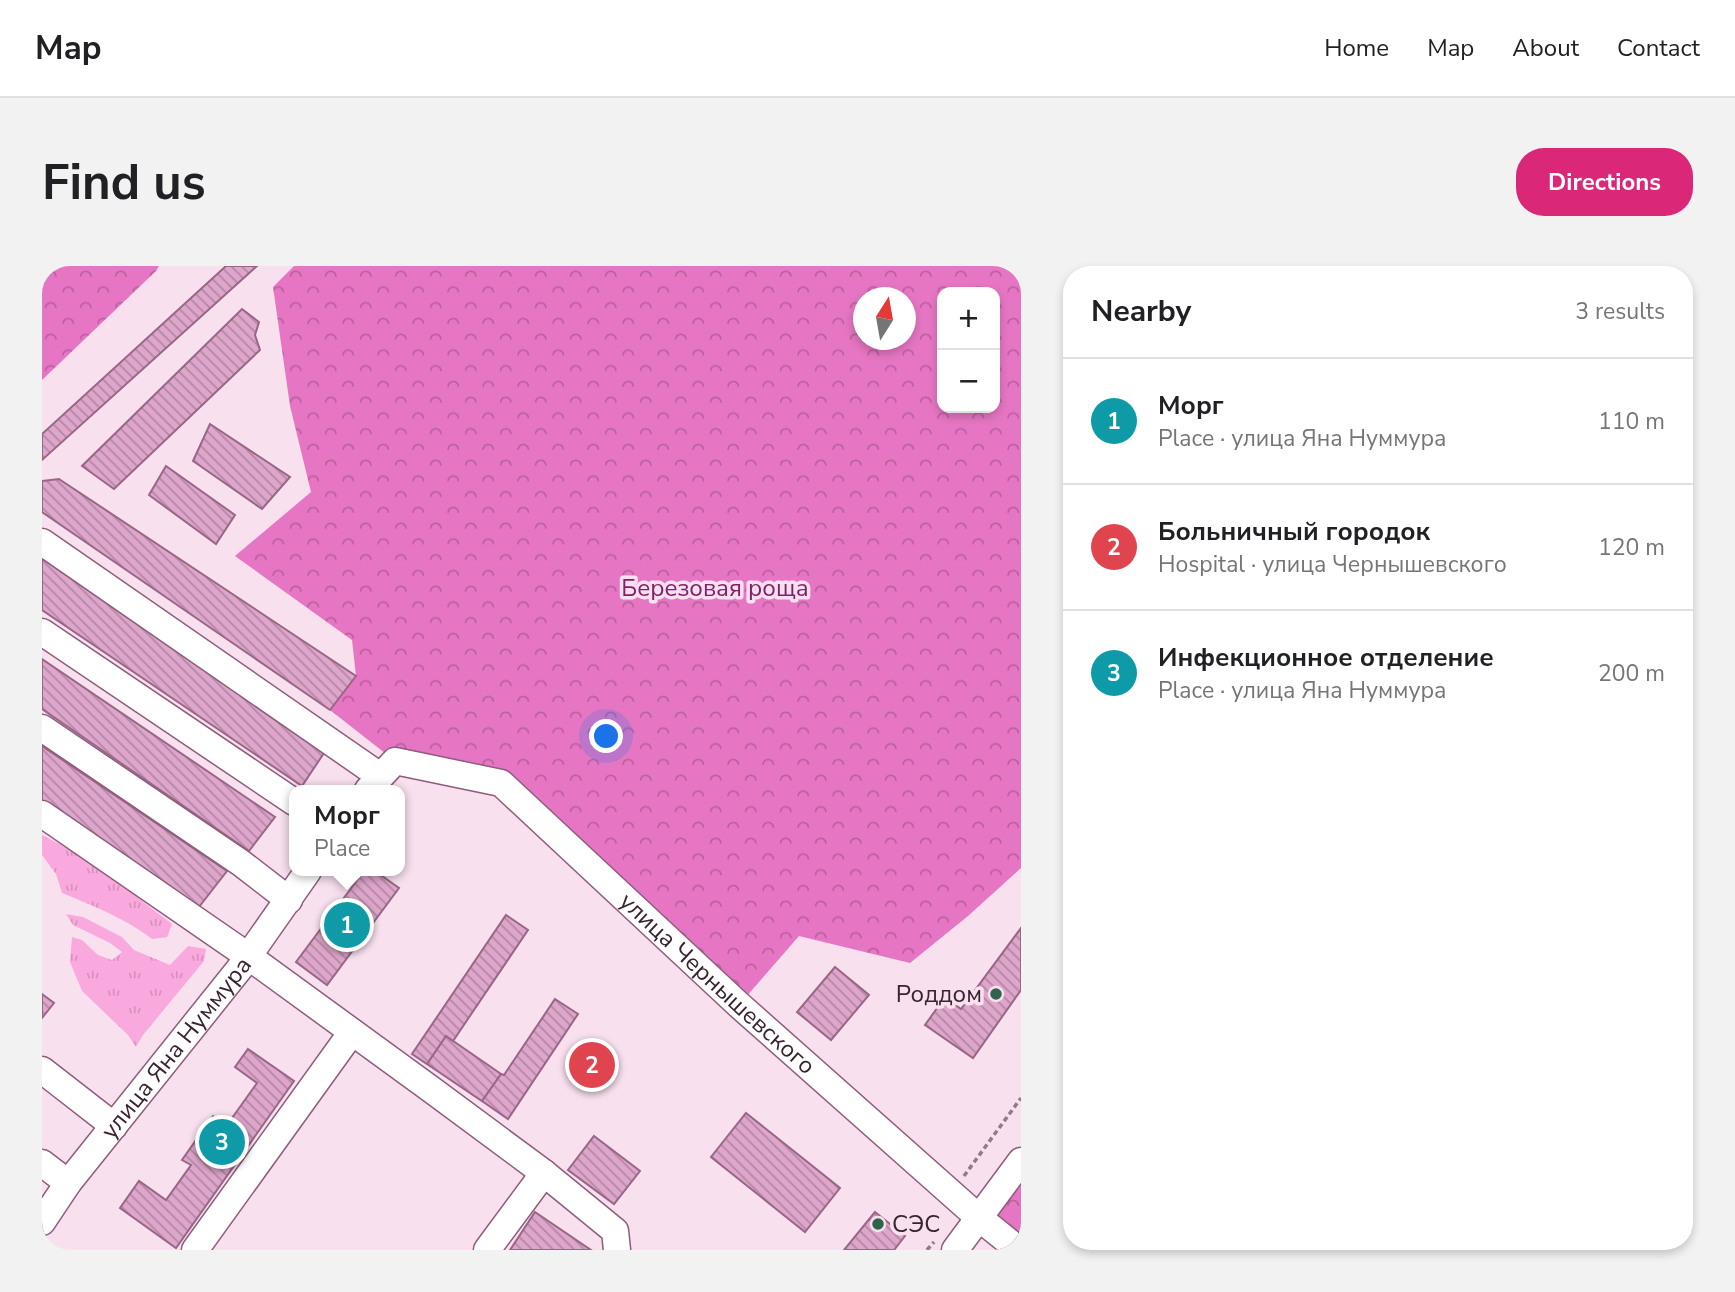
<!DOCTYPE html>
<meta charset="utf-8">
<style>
:root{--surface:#fff;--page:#f2f2f2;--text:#202124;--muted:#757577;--line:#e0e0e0;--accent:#db2777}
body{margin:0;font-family:"Nunito Sans",sans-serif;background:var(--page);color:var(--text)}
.controls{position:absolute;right:21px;top:21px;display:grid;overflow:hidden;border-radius:14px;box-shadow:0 4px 10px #0003}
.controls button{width:63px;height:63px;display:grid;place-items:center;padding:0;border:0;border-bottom:2px solid var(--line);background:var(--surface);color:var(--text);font:35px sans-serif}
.compass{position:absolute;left:811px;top:21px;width:63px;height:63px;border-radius:50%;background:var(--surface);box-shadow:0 4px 10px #0003;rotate:11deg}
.you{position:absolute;left:565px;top:471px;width:24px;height:24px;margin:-18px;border:5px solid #fff;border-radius:50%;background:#1a73e8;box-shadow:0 0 0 10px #1a73e833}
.badge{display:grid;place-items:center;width:46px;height:46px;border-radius:50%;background:var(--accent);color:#fff;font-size:23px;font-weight:700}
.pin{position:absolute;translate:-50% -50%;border:4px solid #fff;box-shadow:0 2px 7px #0006}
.popup{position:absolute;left:247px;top:519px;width:116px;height:91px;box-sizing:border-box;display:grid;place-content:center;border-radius:14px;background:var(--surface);filter:drop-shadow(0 2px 5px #0005);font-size:23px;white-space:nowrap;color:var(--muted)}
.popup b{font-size:26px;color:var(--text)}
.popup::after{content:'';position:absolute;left:50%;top:100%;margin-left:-14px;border:14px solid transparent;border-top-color:var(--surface)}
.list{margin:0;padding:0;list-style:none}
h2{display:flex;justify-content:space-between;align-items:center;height:91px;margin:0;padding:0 28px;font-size:30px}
h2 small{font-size:23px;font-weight:400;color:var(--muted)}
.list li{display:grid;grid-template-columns:46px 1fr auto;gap:21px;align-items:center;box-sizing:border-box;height:126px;padding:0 28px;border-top:2px solid var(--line)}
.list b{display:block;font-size:26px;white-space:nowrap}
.list p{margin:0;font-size:23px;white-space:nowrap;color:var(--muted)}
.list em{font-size:23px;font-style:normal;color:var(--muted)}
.map{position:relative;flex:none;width:979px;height:984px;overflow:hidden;border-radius:28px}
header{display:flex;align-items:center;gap:42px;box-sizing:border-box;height:98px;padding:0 35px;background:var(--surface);border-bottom:2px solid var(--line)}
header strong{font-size:33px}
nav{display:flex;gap:38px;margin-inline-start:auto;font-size:24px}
.intro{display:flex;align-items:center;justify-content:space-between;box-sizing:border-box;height:168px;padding:0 42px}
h1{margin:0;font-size:49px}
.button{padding:18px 32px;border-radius:28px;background:var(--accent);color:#fff;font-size:24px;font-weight:700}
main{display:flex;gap:42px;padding:0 42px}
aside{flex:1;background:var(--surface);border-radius:28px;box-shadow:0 4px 10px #0003}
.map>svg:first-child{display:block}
.grass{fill:url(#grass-tufts)}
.forest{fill:url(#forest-crowns);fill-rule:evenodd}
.building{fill:url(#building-back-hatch);stroke:#996687;stroke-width:2}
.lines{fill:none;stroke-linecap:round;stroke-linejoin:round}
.minor-casing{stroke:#8e5c7d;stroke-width:29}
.path{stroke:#917b89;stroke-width:3.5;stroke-dasharray:5 3.5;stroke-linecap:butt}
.minor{stroke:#fff;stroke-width:26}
.poi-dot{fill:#2f644a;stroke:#f8e0ef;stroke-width:2.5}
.labels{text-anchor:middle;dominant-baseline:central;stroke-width:7;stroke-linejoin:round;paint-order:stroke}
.park-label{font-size:24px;fill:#821f69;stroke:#f8e0ef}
.street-label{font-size:24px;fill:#382331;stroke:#f8e0ef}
.poi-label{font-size:24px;fill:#382331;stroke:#f8e0ef;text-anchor:end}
</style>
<header>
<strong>Map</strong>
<nav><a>Home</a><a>Map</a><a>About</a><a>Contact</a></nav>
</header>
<div class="intro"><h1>Find us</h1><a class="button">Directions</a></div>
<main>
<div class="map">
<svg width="979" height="984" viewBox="0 0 979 984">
<defs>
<pattern id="grass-tufts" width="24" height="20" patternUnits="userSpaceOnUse" patternTransform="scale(1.75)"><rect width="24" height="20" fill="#faa9de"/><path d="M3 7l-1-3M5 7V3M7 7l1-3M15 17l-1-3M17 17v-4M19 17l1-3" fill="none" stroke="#d791bf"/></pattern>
<pattern id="forest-crowns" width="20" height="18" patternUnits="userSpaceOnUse" patternTransform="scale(1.75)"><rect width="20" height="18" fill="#e676c3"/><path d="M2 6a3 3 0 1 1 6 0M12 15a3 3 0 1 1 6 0" fill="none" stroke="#bb609f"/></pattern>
<pattern id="building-back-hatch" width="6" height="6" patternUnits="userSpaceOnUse" patternTransform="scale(1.75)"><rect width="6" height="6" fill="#dda6ca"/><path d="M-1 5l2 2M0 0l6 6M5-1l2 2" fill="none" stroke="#b487a5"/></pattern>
</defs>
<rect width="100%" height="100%" fill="#f8e0ef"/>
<path class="grass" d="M0,569C44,590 91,628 130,658L125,671L110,673C83,652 51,640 20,627L14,608L0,589Z
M24,648L41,651L80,671L92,684L128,699L146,680L164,683L162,695L101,769L94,781L86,769L40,725L28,696L30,671L40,674L56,689L70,694L80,686L68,677L31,659Z"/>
<path class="forest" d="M0,0H117L114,5L0,114Z
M252,0H979V602L926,650L868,697L757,670L697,739L459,517L353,495L288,444L314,410L310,374L193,290L269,226L248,140L231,21ZM900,26H953V142H900ZM822,32H864V74H822Z
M979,895V984L936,951Z"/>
<path class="building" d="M184,0H215L0,194V168Z
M200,43L217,56L213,69L218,84L72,223L40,200Z
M168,158L248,211L220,243L151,195Z
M124,200L193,249L174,278L107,229Z
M17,213L314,410L288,444L0,246V215Z
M0,292L284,484L260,520L0,344Z
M0,393L233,551L207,585L0,443Z
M0,480L185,605L157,641L0,534Z
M322,605H333L357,622L285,719L254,696Z
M464,649L486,664L411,775L404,770L385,798L370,788Z
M979,662V724L931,792L883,759L903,731L919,743Z
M793,701L827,729L789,774L755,746Z
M0,728L12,737L0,752Z
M513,733L536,748L466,853L440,835L459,808L462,809Z
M404,770L459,808L440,835L385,798Z
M206,783L252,815L134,982L78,942L97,915L124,934L149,899L140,894L171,850L185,859L215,817L193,801Z
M704,847L798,922L763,966L669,891Z
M552,870L598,905L572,938L526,904Z
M493,946L549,984H468Z
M833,946L863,970L852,984H802Z"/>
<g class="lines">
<g class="minor-casing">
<g id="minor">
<path d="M0,276L338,510"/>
<path d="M0,366L252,536"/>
<path d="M0,462L199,597L247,634"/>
<path id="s1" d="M326,524L353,495L459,517L697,739L936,951L977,984"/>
<path d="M0,548L206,690L390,824L502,907L573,965L575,984"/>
<path d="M0,804L72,860"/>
<path d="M0,897L26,917"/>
<path id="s2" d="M0,956L26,917L198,702L266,605"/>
<path d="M153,984L310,766"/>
<path d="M445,984L502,907"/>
<path d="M913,984L979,895"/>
</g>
</g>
<path class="path" d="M922,910L979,832
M885,984L892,976"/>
<use href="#minor" class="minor"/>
</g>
<g class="poi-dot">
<circle cx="954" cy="728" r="7"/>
<circle cx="836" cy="958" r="7"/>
</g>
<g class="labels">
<g class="park-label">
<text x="673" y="322">Березовая роща</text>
</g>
<g class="street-label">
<text stroke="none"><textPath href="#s1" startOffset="443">улица Чернышевского</textPath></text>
<text stroke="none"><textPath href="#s2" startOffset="220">улица Яна Нуммура</textPath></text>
</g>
<g class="poi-label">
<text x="940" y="728">Роддом</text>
<text x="850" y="958" text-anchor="start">СЭС</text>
</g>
</g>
</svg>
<div class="controls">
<button>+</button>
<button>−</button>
</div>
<svg class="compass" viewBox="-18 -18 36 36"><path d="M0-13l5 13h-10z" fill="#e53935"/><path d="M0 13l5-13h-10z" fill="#757577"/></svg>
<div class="you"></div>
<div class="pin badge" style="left:305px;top:659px;background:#0f9aa8">1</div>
<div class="popup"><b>Морг</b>Place</div>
<div class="pin badge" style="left:550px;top:799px;background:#e0444e">2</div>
<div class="pin badge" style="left:180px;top:876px;background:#0f9aa8">3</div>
</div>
<aside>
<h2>Nearby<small>3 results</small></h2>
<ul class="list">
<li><span class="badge" style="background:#0f9aa8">1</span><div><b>Морг</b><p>Place · улица Яна Нуммура</p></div><em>110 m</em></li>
<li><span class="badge" style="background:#e0444e">2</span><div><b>Больничный городок</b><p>Hospital · улица Чернышевского</p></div><em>120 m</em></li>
<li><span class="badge" style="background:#0f9aa8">3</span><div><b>Инфекционное отделение</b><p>Place · улица Яна Нуммура</p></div><em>200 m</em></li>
</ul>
</aside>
</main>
